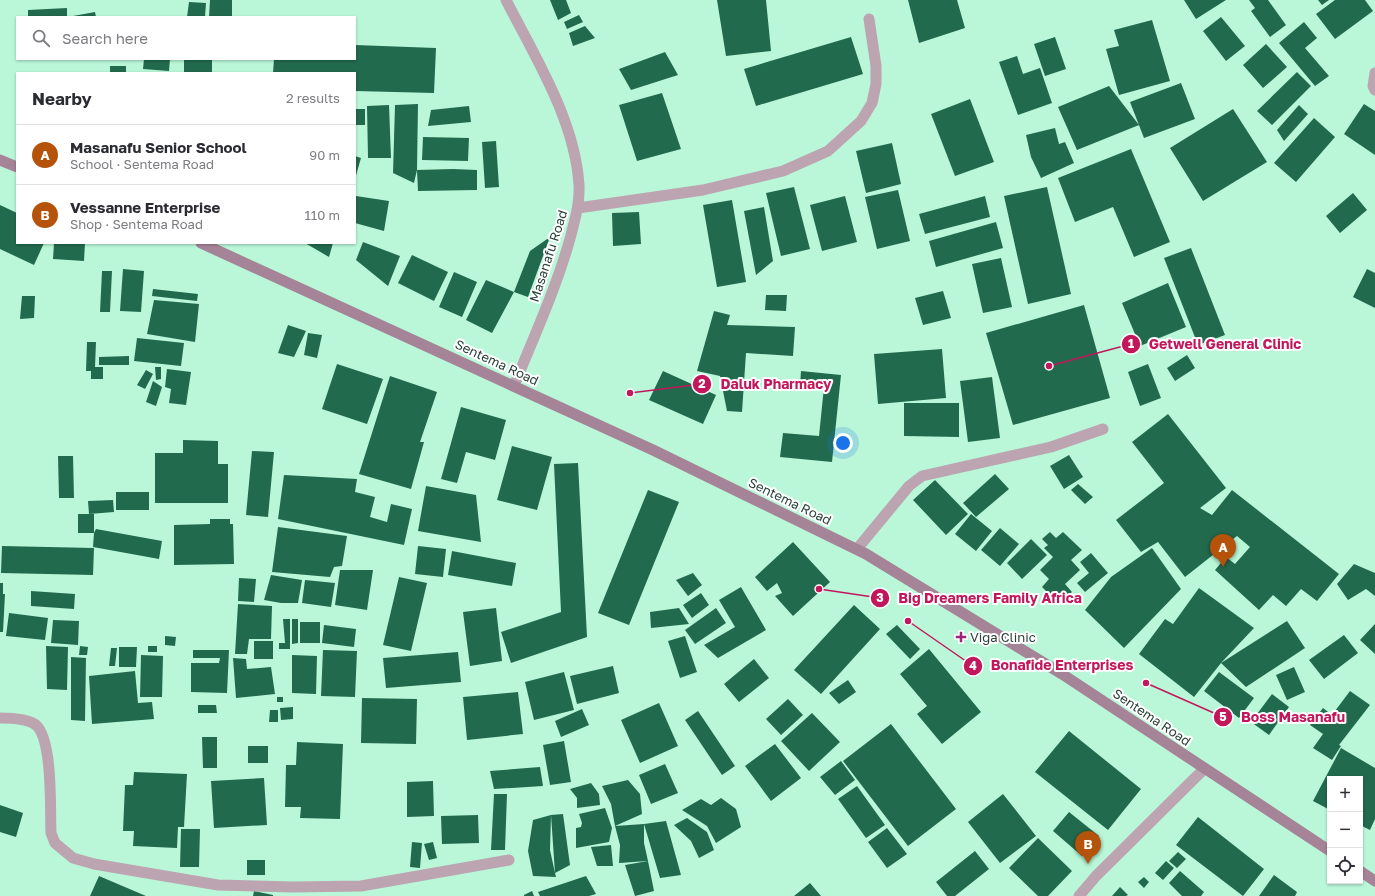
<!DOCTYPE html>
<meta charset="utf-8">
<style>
:root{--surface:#fff;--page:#f7f7f7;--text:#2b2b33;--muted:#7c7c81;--line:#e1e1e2;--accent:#b45309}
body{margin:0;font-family:"Golos Text",sans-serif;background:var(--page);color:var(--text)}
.controls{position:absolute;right:12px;bottom:12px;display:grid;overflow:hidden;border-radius:0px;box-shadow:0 1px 3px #0004}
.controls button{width:36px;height:36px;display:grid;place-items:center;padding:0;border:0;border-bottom:1px solid var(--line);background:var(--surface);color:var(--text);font:20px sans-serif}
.you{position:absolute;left:843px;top:443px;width:14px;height:14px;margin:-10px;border:3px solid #fff;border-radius:50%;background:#1a73e8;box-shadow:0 0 0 6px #1a73e833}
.badge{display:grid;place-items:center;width:26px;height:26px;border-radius:50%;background:var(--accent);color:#fff;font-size:13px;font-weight:700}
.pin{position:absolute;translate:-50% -33px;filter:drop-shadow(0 1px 2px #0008)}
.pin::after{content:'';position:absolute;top:21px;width:14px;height:12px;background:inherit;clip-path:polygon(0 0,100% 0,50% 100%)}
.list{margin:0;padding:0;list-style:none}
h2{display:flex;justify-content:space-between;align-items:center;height:52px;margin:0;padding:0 16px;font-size:17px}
h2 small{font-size:13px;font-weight:400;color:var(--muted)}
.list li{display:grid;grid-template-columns:26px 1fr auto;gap:12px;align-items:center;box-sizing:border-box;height:60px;padding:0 16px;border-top:1px solid var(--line)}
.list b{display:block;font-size:15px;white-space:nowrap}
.list p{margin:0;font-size:13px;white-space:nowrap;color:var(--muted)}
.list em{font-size:13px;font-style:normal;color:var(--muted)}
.icon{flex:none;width:22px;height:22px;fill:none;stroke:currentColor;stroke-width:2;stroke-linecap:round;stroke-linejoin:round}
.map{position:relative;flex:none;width:1375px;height:896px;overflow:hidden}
.search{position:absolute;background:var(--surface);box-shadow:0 1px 3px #0004;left:16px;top:16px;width:340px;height:44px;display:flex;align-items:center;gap:10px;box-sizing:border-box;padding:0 14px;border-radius:0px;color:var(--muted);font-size:15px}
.panel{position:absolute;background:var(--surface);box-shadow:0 1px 3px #0004;left:16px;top:72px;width:340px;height:172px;border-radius:0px}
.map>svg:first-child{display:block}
.building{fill:#226a4e;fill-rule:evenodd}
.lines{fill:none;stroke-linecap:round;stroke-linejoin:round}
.minor{stroke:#bca4b1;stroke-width:11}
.secondary{stroke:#a68497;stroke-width:11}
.poi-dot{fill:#9f2379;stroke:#fff;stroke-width:1.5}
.labels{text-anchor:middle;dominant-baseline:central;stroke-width:4;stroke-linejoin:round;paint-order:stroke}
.street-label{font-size:13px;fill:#294136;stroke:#fff}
.poi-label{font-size:13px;fill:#294136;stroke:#fff;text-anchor:start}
.leader{fill:none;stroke:#c2185b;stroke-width:1.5}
.callout-dot{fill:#c2185b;stroke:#fff;stroke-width:1.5}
.mark-label{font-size:12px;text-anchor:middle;font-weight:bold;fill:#fff}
.callout-label{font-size:14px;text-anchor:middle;font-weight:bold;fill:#c2185b;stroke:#fff;stroke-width:4;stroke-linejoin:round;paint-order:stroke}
</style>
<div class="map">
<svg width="1375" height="896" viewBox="0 0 1375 896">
<rect width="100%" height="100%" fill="#baf7d9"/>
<path class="building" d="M210,0H232V17H209Z
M550,0H566L571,13L558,20Z
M717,0H766L771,51L726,56Z
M908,0H957L965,28L919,43Z
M1184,0H1226L1196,19Z
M1249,0H1268L1286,25L1270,37L1251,11L1255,8Z
M1318,0H1329L1322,5Z
M1335,0H1365L1373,11L1335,39L1316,14Z
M189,2L206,3L205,17H187Z
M67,8V17H28V10Z
M95,12L96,17H74L73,16Z
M579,15L583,22L567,29L564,22Z
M1221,17L1245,46L1226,61L1203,31Z
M1152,20L1170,81L1119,95L1106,49L1119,46L1114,30Z
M1304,22L1317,38L1305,48L1329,76L1315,86L1279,43Z
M585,26L595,38L573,46L569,33Z
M851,37L863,74L756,106L744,69Z
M1055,37L1066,69L1045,76L1034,44Z
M1266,44L1287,67L1263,88L1243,65Z
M355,45L436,48L434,93L355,91V73H273L274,59H355Z
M665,52L678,75L631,90L619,69Z
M1017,56L1023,74L1040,68L1052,103L1018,115L999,62Z
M144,59H170L169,71L143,69Z
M184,59H212V73H184Z
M110,66H126V73H110Z
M1297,72L1311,86L1272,125L1257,111Z
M1181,83L1195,119L1144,138L1130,102Z
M1109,86L1139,125L1077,150L1058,107Z
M662,93L681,149L637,161L619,105Z
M970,99L994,162L955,176L931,114Z
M418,104L417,170L414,183L393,173L395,105Z
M1364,104L1375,111V155L1344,134Z
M389,105L391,158H368L367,106Z
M1299,105L1308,114L1284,141L1277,130Z
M469,106L471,122L428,126L431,110Z
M355,109H365V125H355Z
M1233,109L1267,162L1203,201L1170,148Z
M1314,118L1335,137L1296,182L1274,163Z
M1055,128L1059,144L1065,142L1074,163L1041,178L1031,157L1026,135Z
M423,137L469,138L468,161L422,160Z
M496,141L499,187L485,188L482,142Z
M892,143L901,184L866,193L856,151Z
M1131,149L1170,242L1134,257L1113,207L1075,222L1058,178Z
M355,156L361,158L355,179Z
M453,169L477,170V190L418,191L417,170Z
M794,187L810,249L781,256L766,193Z
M1047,187L1071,294L1028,304L1004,196Z
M898,190L910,241L877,249L865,197Z
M1353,193L1367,210L1340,233L1326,216Z
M356,196L389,201L384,231L355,223Z
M845,196L857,242L822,251L810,205Z
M985,196L990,217L925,234L919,214Z
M732,200L746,282L717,287L703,205Z
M0,205L17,213V243H44L34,265L0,249Z
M764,207L773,261L756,275L744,211Z
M639,212L641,244L613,246L612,213Z
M996,222L1003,248L936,267L929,241Z
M550,237L528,297L514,292L530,251Z
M363,242L400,256L388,286L356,260Z
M54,243H85L84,261L53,259Z
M305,243H333L329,257Z
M1191,248L1225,335L1198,345L1164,258Z
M412,255L448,272L434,301L398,283Z
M1001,258L1012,307L983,313L972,264Z
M123,269L144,271L141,312L120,311Z
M1367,269L1375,273V308L1353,297Z
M102,271H112L110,312H100Z
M454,272L477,282L462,317L439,307Z
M486,280L514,292L492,333L466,320Z
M1168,283L1186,327L1140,346L1122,303Z
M153,289L198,294L197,301L152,296Z
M943,291L951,318L923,325L915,298Z
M766,295H787L786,311L765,310Z
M22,296H35L34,318L20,319Z
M154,300L199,304L195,342L147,334Z
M1084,305L1110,398L1013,425L986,333Z
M714,311L730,315L727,325L795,327L793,356L746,353L742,412L727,411L720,376L697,371Z
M288,325L306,331L294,357L278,353Z
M308,333L322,335L317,358L304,355Z
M137,338L184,343L181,366L134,361Z
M87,342H96L95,367H103V379H91V371H86Z
M942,349L946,398L878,404L874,354Z
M1187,355L1195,368L1175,381L1167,368Z
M129,356V365H99V357Z
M337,364L383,379L367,424L322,409Z
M1148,364L1161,398L1140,406L1128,372Z
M155,367H161V379L156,380Z
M167,369L191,372L186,405L169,403L171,389L165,387Z
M146,370L153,374L145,389L137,385Z
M663,371L716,395L703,424L649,400Z
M801,371L841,375L832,462L780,457L783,433L819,436L824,387L800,385Z
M390,376L437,392L420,442H424L411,489L359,474Z
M992,377L1000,438L968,442L960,381Z
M153,381L162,387L156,406L146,402Z
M904,403H959V437L904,436Z
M461,407L506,420L495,460L466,452L457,483L441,479Z
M1168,414L1226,488L1200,508L1212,515L1232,490L1339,574L1317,601L1301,589L1286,606L1273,595L1259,610L1215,570L1226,557L1235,564L1250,547L1237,536L1185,577L1158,542L1141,552L1116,520L1164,483L1132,442Z
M183,440L218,441V464H228V503H155V453H183Z
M512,446L552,457L537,510L497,500Z
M252,451L274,452L268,517L246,515Z
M1069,455L1083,477L1064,489L1050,466Z
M58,456H73L74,498H59Z
M578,463L587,637L511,663L501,632L561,612L554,464Z
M995,474L1009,489L976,517L963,503Z
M284,475L357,479L355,492L375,497L370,517L387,522L391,504L412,509L404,545L278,519Z
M935,480L968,514L946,535L913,500Z
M1078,484L1093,497L1085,504L1071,490Z
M426,486L476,495L481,542L418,531Z
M648,490L679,502L629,625L598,613Z
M116,492H149V510H116Z
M113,500L114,512L89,514L88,501Z
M78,514H94V533H78Z
M971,514L992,531L976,551L955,534Z
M210,519H230V524H233L234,564L174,565V525L210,524Z
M278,527L347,536L342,566L334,567L330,577L272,572Z
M1000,528L1019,544L1000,566L981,550Z
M96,529L162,541L159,559L93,547L94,533Z
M1050,532L1056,538L1063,532L1082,550L1071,560L1080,570L1065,584L1072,592L1059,604L1042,587L1049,579L1040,570L1053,557L1044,548L1048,545L1042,539Z
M1031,539L1047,555L1022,579L1007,563Z
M793,542L830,582L793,616L775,596L782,593L777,583L767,591L755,577Z
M2,546L94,548L93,575L1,573Z
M418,546L446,549L443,577L415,574Z
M1152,548L1181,589L1124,648L1085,610L1111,577Z
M452,551L516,563L512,586L448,575Z
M1091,553L1108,573L1085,592L1077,583L1089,573L1080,562Z
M1354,564L1375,573V596L1366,589L1348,600L1337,584Z
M340,570H373L367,610L335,605Z
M693,573L702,585L688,596L676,580Z
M271,575L302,580L298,603H281L264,600Z
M399,577L427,583L411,651L383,645Z
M239,578L256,579L254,602L238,601Z
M305,580L335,583L331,607L302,603Z
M0,583H3V594H5L3,632H0Z
M741,587L766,630L718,658L704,645L735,627L719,600Z
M1199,588L1254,628L1221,663L1287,621L1305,648L1246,687L1221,663L1194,697L1139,654L1165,619L1173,624Z
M31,591L75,594L74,609L31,606Z
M701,593L709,605L692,618L683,605Z
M238,604L272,606L271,639H249L247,654H235Z
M854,605L880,629L821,694L794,670Z
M496,608L502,661L470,666L463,612Z
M679,608L689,624L651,628L650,612Z
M716,608L726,623L695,644L685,630Z
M9,613L48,618L45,640L6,636Z
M283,619H290V649H279V643H285Z
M292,619H298V643L292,644Z
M53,620L79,621L78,645L51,643Z
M300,622H320V643H300Z
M1375,624V654L1360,640Z
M324,625L356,629L354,647L322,643Z
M897,625L920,649L910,659L886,634Z
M1344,635L1358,653L1324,679L1309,660Z
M165,636L176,637L175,646L165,645Z
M685,636L697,672L680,678L668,641Z
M254,641H273V659H254Z
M46,646L68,647L67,690L47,689Z
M80,646L88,647L87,655H79Z
M148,646H157V652H148Z
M119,647H137L136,667H119Z
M111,648H117L115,666H109Z
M929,649L981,712L942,744L917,714L927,706L900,674Z
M193,650H229L227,693L191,692V663H219L220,658H193Z
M323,650L357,651L355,697L321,696Z
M458,652L461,682L386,688L383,658Z
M141,655L163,656L162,697H140Z
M292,655L317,656L316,694L292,693Z
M71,657L86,658L85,721L71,720Z
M233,658L246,659L247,669L271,667L275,694L236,698Z
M754,659L769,678L739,702L724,684Z
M613,666L619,693L577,704L570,676Z
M1294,667L1305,692L1287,700L1276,675Z
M135,671L138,703L152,702L154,719L92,724L89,676Z
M564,672L574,710L534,720L525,682Z
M1219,672L1254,698L1239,718L1204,691Z
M848,680L856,692L839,704L829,693Z
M1350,691L1370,705L1339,745L1341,746L1332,760L1313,748L1323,734L1310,725L1323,708L1332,715Z
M518,692L523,734L467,740L463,697Z
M1272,694L1289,707L1269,735L1251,722Z
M277,697H283V702H277Z
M362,698L417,699L416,744L361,743Z
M788,699L803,715L781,735L766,719Z
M659,703L678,746L640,763L621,720Z
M198,705H216L217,713H198Z
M293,707V719L281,720L280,708Z
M582,709L589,725L561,737L555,721Z
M270,710H278V722H269Z
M698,711L735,766L722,775L685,720Z
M812,713L840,742L809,771L781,741Z
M891,724L956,809L908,846L843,761Z
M1069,731L1141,789L1108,830L1035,772Z
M202,737H217V768H203Z
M564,741L571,782L550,785L543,745Z
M297,742L343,744L340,819L300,818L301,807H285L286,765H296Z
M775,744L801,778L771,801L745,766Z
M248,746H268V763H248Z
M1341,748L1375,768V819L1370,830L1360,825V779H1330V810L1313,801Z
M841,761L855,780L835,795L820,777Z
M665,764L678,793L651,804L639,775Z
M540,767L543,786L494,789L490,771Z
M134,772L187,774L184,827H178L177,848L133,846L134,831H123L125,785H133Z
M264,778L267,825L214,828L211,781Z
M628,780L640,794L642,814L615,826L644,824V843L648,861L654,891L635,896L625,865L648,861L619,863L620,845L615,826L611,804L602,786Z
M433,781L434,816L407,817V782Z
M591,783L599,794L600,805L577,808V798L570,789Z
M857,786L885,825L866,838L838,799Z
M494,794H507L505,850H491Z
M1003,794L1036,836L1000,863L968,822Z
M721,798L736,809L741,827L716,843L707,826L682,810L701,799L711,805Z
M0,805L23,813L16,837L0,832Z
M605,808L612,828L609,842L576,848V828L581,827L582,823L579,814Z
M1069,812L1099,836L1082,856L1053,831Z
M563,814L570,865L555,873L556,877L533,876L528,851L533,820L551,815ZM551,815L555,873L550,850Z
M478,815L479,843L442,844L441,816Z
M1198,817L1264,869L1243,896L1176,845Z
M687,818L707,832L714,850L699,858L691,841L674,825Z
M666,821L681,875L660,878L644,824Z
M887,828L907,854L887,868L868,842Z
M181,829H200L199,867H180Z
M1038,838L1072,871L1048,896H1038L1009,868Z
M412,842L422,843L420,868L410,867Z
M433,842L437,858L429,860L424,844Z
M611,845L613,866H597L591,847Z
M975,851L989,869L955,896H947L936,882Z
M1178,852L1186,859L1177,868L1169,861Z
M247,860H265V875H247Z
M1166,861L1174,868L1163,880L1155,873Z
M1180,871L1204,892L1201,896H1182L1169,883Z
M1274,875L1297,892L1295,896H1259Z
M99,876L146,896H90Z
M586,876L596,894L589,896H540L538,892Z
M1144,877L1149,882L1144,888L1138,882Z
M810,883L821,896H794Z
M1120,887L1128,895L1126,896H1112Z
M254,891L273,895V896H253Z
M532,891L534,896H524V895Z"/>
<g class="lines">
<path class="minor" d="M506,0C535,57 575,120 579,185C580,202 575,219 571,235C557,287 534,336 514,386
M1375,73L1373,86L1375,90
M578,208L703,190L783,171L828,151L861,121L872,103L876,84V66L869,19
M857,549L909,486L922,476L1051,447L1103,429
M0,718C10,718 28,719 36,725C53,740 50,810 51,833L55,843L73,858L94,864L218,885L293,887L361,886L509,860
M1079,896L1096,876L1204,769"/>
<path class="secondary" d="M0,160L17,167
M201,243L653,450L866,554L1062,674L1330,851
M1360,871L1375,881"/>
</g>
<path class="poi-dot" d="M959 631h4v4h4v4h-4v4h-4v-4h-4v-4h4z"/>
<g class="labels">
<g class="street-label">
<text transform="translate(548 256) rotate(-72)">Masanafu Road</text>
<text transform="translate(497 362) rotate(25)">Sentema Road</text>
<text transform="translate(790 501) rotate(26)">Sentema Road</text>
<text transform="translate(1152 717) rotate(34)">Sentema Road</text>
</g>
<g class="poi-label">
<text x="970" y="637">Viga Clinic</text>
</g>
</g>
<path class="leader" d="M1049 366L1131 344M630 393L702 384M819 589L880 598M908 621L973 666M1146 683L1223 717"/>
<g class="callout-dot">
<circle cx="1049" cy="366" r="4"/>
<circle cx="630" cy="393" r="4"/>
<circle cx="819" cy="589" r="4"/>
<circle cx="908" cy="621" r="4"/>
<circle cx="1146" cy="683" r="4"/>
<circle cx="1131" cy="344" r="10"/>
<circle cx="702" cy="384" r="10"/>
<circle cx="880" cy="598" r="10"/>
<circle cx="973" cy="666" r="10"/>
<circle cx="1223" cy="717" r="10"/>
</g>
<g class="mark-label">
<text x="1131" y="348">1</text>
<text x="702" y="388">2</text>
<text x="880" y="602">3</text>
<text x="973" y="670">4</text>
<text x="1223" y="721">5</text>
</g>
<g class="callout-label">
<text x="1225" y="349">Getwell General Clinic</text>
<text x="776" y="389">Daluk Pharmacy</text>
<text x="990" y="603">Big Dreamers Family Africa</text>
<text x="1062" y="670">Bonafide Enterprises</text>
<text x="1293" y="722">Boss Masanafu</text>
</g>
</svg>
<div class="controls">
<button>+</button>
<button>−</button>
<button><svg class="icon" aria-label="locate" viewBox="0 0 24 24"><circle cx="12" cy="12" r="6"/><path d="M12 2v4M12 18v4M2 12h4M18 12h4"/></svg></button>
</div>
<div class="you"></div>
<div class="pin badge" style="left:1223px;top:567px">A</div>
<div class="pin badge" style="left:1088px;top:864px">B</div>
<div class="search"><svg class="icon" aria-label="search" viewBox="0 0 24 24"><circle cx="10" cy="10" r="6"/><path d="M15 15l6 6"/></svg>Search here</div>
<section class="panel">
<h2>Nearby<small>2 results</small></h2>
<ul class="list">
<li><span class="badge">A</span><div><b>Masanafu Senior School</b><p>School · Sentema Road</p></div><em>90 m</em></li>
<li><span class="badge">B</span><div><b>Vessanne Enterprise</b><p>Shop · Sentema Road</p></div><em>110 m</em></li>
</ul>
</section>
</div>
